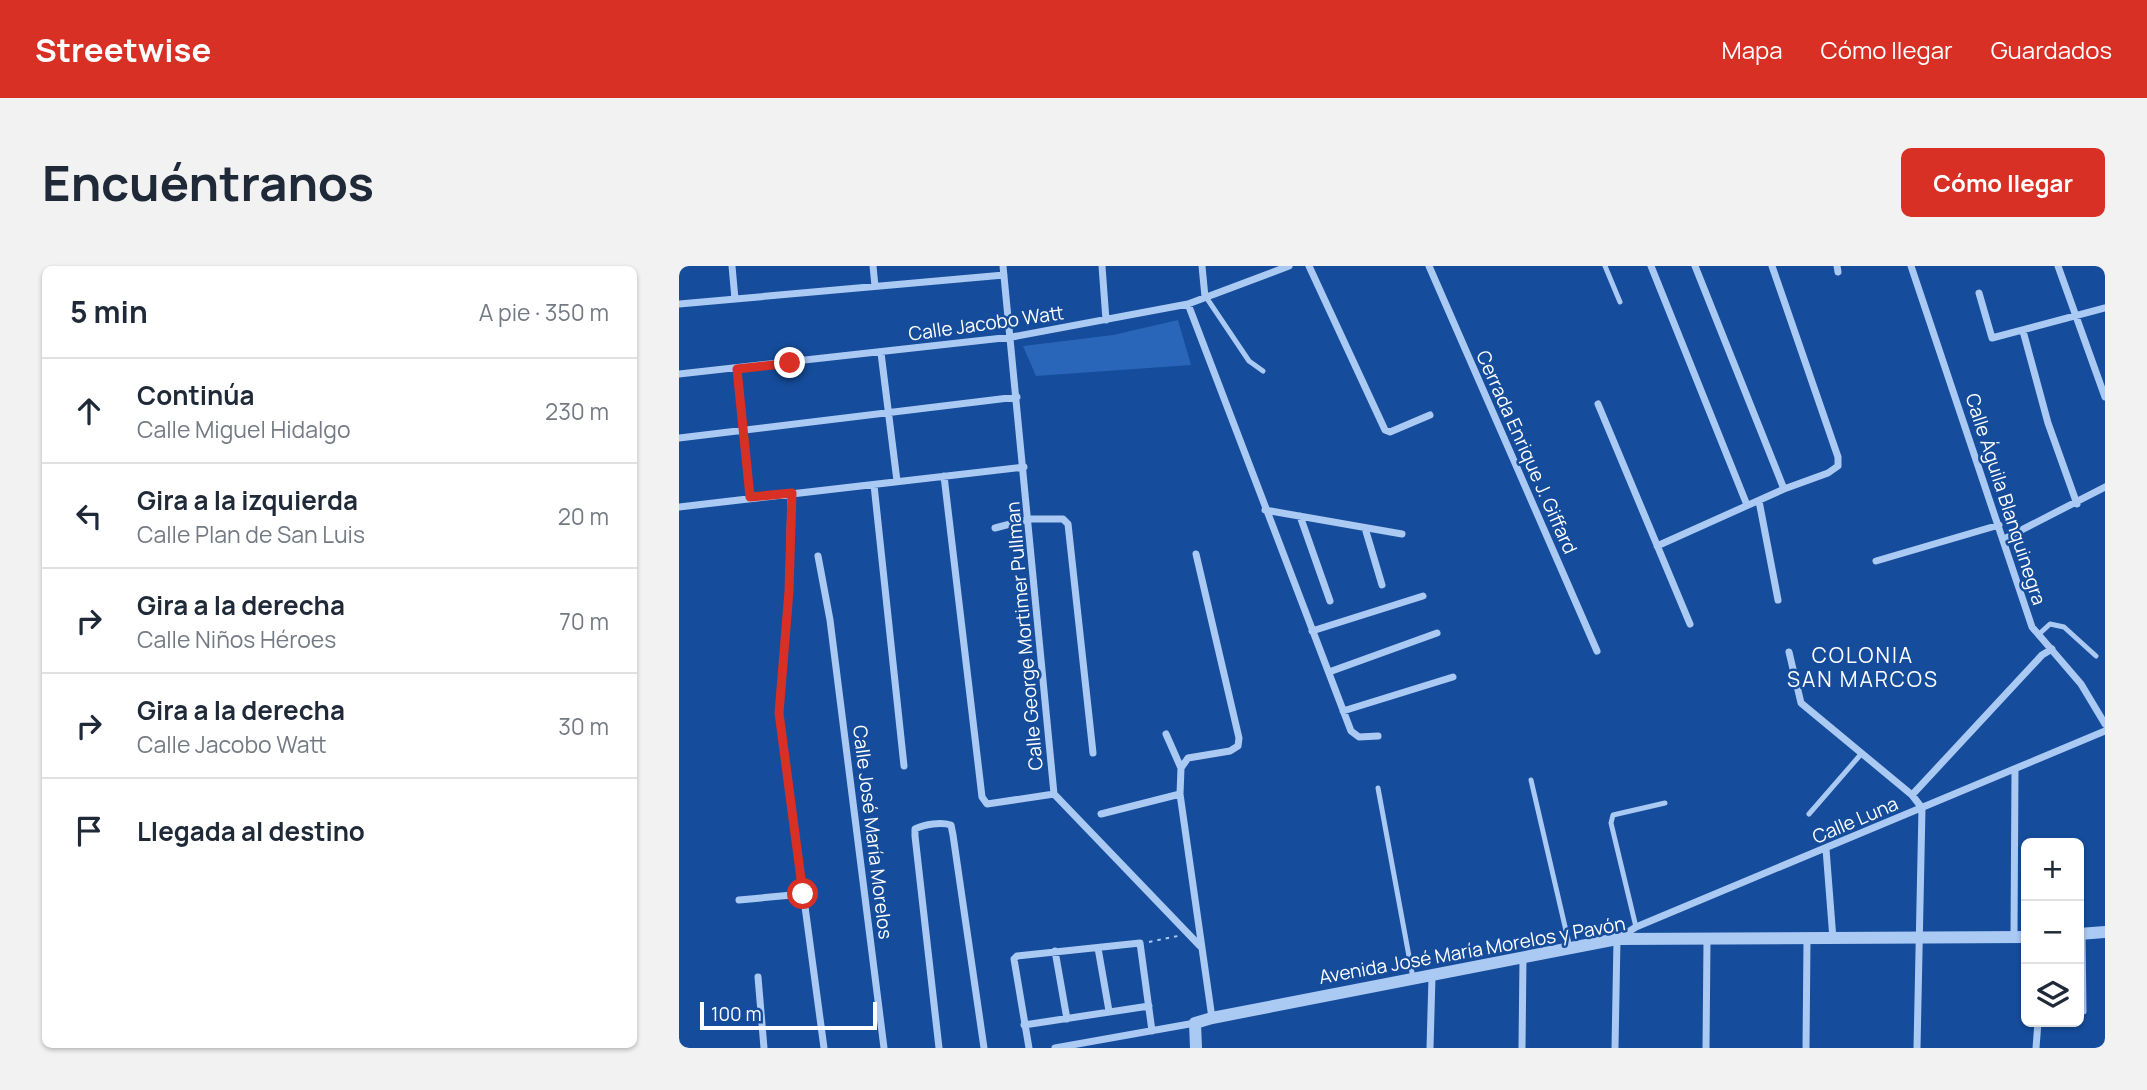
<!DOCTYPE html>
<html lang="es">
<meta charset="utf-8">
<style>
:root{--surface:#fff;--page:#f2f2f3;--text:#1f2937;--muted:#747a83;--line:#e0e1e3;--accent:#d93025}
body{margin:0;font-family:Manrope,sans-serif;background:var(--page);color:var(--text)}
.controls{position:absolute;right:21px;bottom:21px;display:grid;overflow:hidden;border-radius:10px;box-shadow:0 2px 5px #0004}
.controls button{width:63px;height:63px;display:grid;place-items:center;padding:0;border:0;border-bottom:2px solid var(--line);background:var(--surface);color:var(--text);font:35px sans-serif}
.scale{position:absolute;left:21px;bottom:18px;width:177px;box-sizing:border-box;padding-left:7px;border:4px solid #fff;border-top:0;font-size:19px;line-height:24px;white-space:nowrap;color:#fff;-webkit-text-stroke:5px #154c9b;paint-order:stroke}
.stop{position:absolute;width:21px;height:21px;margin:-16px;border:5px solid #d93025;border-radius:50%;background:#fff}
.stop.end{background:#d93025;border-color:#fff;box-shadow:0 2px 7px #0008}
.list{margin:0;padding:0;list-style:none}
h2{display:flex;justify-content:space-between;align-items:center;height:91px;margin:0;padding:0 28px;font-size:30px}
h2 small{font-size:23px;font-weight:400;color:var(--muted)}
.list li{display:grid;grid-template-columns:46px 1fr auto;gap:21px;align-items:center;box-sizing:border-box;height:105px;padding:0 28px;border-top:2px solid var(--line)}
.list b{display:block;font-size:26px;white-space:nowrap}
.list p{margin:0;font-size:23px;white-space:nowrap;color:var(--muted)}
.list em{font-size:23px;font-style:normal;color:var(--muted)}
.icon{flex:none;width:38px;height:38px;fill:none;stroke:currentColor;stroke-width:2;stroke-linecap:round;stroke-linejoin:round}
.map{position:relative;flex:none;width:1426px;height:782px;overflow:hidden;border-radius:10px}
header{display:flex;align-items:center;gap:42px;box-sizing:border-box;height:98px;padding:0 35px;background:var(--accent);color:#fff}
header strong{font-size:33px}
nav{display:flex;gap:38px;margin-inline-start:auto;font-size:24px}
.intro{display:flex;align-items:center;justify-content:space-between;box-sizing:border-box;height:168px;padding:0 42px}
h1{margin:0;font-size:49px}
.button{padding:18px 32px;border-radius:10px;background:var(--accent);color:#fff;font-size:24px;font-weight:700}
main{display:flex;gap:42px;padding:0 42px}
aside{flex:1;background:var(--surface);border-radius:10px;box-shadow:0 2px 5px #0004}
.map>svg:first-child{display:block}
.green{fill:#2965b8}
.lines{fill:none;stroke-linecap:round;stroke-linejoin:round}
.path{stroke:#aac9f3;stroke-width:2;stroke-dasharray:3.5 5;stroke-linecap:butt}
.service{stroke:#aac9f3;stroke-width:5}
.minor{stroke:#aac9f3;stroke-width:7}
.tertiary{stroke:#aac9f3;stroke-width:12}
.route{stroke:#d93025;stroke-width:9}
.labels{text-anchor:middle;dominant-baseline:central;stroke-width:5;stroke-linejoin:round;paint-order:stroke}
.street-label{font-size:19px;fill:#fff;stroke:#154c9b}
.neighbourhood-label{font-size:21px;letter-spacing:2px;fill:#fff;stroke:#154c9b}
</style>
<header>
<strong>Streetwise</strong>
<nav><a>Mapa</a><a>Cómo llegar</a><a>Guardados</a></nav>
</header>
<div class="intro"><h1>Encuéntranos</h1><a class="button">Cómo llegar</a></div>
<main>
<aside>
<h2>5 min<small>A pie · 350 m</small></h2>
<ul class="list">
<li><svg class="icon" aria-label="ahead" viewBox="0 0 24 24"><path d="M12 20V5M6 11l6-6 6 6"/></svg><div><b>Continúa</b><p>Calle Miguel Hidalgo</p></div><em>230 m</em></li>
<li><svg class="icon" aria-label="left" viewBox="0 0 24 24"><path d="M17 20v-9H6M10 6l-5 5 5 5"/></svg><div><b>Gira a la izquierda</b><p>Calle Plan de San Luis</p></div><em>20 m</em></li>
<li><svg class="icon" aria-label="right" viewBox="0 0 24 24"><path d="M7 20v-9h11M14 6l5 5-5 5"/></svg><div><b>Gira a la derecha</b><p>Calle Niños Héroes</p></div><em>70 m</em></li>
<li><svg class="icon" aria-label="right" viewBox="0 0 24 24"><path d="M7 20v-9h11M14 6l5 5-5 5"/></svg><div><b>Gira a la derecha</b><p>Calle Jacobo Watt</p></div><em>30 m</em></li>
<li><svg class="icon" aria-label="arrive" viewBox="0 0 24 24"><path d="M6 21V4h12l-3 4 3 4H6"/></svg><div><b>Llegada al destino</b></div></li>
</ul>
</aside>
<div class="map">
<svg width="1426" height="782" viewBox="0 0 1426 782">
<rect width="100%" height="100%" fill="#154c9b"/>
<path class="green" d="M499,54L512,99L357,110L344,80L434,69Z"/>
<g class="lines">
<path class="path" d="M470,676L499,670"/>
<path class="service" d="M926,0L941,36
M527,31L570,95L584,105
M1359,369L1371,358L1385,361L1417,390
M852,514L891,682
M699,522L734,712
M1130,548L1183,487
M957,661L932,557L934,549L986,537
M1404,668L1405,746"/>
<path class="minor" d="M53,0L56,33
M194,0L196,20
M324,0L375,528L521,680
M423,0L427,54
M523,0L526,31
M630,0L706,164L711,166L751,149
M750,0L918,385
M972,0L1068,239
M1016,0L1105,223
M1158,0L1159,6
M1232,0L1353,361L1402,418L1426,458
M1379,0L1426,131
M1300,27L1313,72L1426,42
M0,38L325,9
M509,38L672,465L680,471L699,470
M1344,65L1369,157L1398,238
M202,87L218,215
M58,103L71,231
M0,108L333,71L509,38L610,0
M919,138L1011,358
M0,172L338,131
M265,210L303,531L308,538L375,528
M195,219L225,500
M112,227L110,325L100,447L145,782
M1080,235L1099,334
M0,241L345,201
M586,244L723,268
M621,250L651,335
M316,262L350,253H384L389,258L414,487
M686,262L703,319
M1325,273L1426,221
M978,280L1105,223L1149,207L1159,200V191L1093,0
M139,290L151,354L205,782
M1197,295L1320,259
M633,365L744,330
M1110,386L1122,437L1233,529L1243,542L1238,782
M650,406L758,367
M664,445L774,411
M487,468L502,502L501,528L533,752
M502,502L509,492L551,485L559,480L560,472L517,288
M1233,529L1363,389L1373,383
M422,548L501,528
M1147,583L1154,673
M60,634L124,628
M1335,671L1336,503
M419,682L430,745
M376,685L388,753
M79,711L85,782
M345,759L470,740
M260,782L236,570V563C246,558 262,556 272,559L274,569L305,782
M350,782L335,693L338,690L461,677L473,765
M376,782L516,757
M751,782L753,711
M843,782L844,691
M936,782L938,673L957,661L1426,465
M1027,782L1028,675
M1127,782L1128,674
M1357,782L1359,756"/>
<path class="tertiary" d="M1400,668L1426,666
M517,782L516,757L533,752L938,673L1347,671"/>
</g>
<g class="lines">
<path class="route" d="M111,97L58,103L71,231L113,227L110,325L100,447L124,628"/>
</g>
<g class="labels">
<g class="street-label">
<text transform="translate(307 57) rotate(-8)">Calle Jacobo Watt</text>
<text transform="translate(848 186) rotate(66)">Cerrada Enrique J. Giffard</text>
<text transform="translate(1327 233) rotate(72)">Calle Águila Blanquinegra</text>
<text transform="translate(345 370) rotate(-95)">Calle George Mortimer Pullman</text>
<text transform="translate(1176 554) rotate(-23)">Calle Luna</text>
<text transform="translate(194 566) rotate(83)">Calle José María Morelos</text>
<text transform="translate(793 684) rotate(-10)">Avenida José María Morelos y Pavón</text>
</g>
<g class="neighbourhood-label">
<text x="1184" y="389">COLONIA<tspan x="1184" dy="24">SAN MARCOS</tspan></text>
</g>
</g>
</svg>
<div class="controls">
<button>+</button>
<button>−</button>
<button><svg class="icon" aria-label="layers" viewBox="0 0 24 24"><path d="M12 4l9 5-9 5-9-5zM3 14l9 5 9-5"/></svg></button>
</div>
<div class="scale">100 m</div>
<div class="stop" style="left:124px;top:628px"></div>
<div class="stop end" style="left:111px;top:97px"></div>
</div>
</main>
